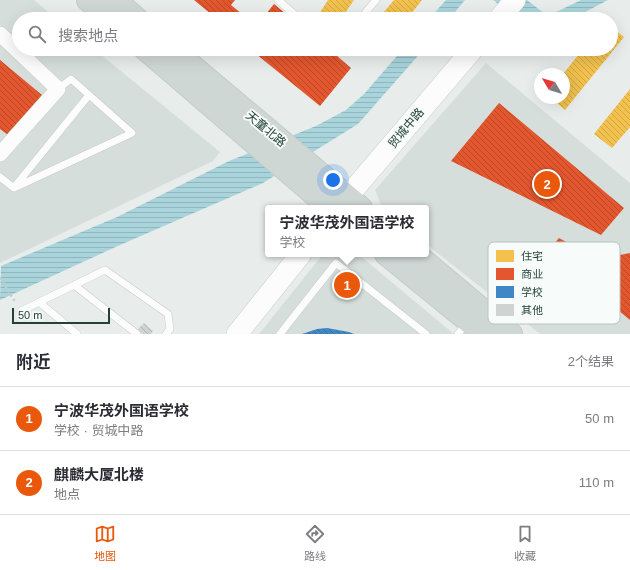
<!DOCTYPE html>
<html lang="zh">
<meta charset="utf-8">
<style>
:root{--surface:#fff;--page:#f7f7f7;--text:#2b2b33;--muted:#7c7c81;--line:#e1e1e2;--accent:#ea580c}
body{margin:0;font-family:Helvetica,"Noto Sans SC",sans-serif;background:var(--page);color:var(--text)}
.compass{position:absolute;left:534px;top:68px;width:36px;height:36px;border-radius:50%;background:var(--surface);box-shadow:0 4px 16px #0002;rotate:308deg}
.scale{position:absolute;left:12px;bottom:10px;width:98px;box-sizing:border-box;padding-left:4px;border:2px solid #24423a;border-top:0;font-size:11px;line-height:14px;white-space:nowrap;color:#24423a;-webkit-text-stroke:3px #f7fbf9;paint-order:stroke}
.you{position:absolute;left:333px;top:180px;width:14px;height:14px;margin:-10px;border:3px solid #fff;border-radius:50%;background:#1a73e8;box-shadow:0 0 0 6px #1a73e833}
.badge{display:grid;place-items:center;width:26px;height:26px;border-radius:50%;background:var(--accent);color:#fff;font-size:13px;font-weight:700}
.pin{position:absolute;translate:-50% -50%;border:2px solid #fff;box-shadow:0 1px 4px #0006}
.popup{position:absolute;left:265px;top:205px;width:164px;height:52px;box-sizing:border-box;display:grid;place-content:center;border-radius:4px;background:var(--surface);filter:drop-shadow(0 1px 3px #0005);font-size:13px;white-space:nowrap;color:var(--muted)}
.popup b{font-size:15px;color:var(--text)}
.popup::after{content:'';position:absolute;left:50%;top:100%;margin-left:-8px;border:8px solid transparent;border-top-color:var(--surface)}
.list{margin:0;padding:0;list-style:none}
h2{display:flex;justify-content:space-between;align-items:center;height:52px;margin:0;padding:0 16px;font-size:17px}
h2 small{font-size:13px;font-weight:400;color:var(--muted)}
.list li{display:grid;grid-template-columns:26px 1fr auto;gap:12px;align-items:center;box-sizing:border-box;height:64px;padding:0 16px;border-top:1px solid var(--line)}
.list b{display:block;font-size:15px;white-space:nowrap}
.list p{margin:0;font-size:13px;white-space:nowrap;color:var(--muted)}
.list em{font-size:13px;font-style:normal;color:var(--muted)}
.icon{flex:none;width:22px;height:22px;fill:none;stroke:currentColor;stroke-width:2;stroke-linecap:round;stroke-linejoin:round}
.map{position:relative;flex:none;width:630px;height:334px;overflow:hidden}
.search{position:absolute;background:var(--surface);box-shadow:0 4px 16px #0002;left:12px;right:12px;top:12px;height:44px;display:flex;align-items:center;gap:10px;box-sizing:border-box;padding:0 14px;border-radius:22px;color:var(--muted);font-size:15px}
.sheet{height:180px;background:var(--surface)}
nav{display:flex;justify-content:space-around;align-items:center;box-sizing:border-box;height:56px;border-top:1px solid var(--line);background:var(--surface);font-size:11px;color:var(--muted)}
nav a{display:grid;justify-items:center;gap:2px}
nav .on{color:var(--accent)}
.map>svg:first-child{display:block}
.built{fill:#d6dedb}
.water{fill:url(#water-rules)}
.homes{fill:url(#homes-back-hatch)}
.shops{fill:url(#shops-back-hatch)}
.schools{fill:url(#schools-back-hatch)}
.building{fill:url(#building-back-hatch)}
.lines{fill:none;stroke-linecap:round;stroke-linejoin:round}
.lane-casing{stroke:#c5cac8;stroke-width:8}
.street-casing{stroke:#c5cac8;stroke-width:16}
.secondary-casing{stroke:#c3cbc8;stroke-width:22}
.primary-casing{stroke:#c3ccc9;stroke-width:24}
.path{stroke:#c3ccca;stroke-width:2.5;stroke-dasharray:2 3;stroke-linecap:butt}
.lane{stroke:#fcfcfc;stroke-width:7}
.street{stroke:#fcfcfc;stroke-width:15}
.secondary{stroke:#fcfcfc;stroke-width:21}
.primary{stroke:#cfd7d5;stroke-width:22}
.labels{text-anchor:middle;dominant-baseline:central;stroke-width:4;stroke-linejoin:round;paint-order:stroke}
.street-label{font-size:12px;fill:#24423a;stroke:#f7fbf9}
.key{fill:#f7fbf9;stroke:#b8c4c0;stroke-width:1}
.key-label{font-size:11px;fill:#24423a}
</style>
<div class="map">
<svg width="630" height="334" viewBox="0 0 630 334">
<defs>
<pattern id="water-rules" width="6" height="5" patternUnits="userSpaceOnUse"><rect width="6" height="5" fill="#a9d4db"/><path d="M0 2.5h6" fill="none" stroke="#91b7bd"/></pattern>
<pattern id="homes-back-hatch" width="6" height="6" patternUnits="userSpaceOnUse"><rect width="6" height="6" fill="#f2c14e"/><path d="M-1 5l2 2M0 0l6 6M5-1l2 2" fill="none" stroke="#cfa745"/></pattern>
<pattern id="shops-back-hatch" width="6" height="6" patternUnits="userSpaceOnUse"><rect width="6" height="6" fill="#e4572e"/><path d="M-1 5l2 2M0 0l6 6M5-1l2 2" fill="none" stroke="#b94a28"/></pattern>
<pattern id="schools-back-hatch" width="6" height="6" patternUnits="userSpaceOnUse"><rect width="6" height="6" fill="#3f88c5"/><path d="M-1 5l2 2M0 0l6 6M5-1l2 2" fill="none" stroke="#3571a1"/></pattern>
<pattern id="building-back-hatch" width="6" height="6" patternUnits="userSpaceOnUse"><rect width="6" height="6" fill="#cfd4d2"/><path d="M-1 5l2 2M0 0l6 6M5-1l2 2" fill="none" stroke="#b2b7b5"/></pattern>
</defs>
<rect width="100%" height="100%" fill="#e8edeb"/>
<path class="built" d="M0,0H34L57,19H19V49H94L220,152L213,161L0,263Z
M486,63L630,183V334H540L426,244V208L382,207L375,190Z
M323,254H358L454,334H259Z"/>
<path class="water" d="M446,0H465L449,19H429Z
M493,0H527L541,11L550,15L581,0H608L572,19H519Z
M403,49H424L358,124L263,183L120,245L0,300L1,266L117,217L229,161L316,126L346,110L364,94Z"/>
<path class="homes" d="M203,0H231L226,5L203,6Z
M328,0H354L341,19H326L319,14Z
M394,0H422L407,19H378Z
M280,15V19H268V16Z
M611,27L624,37L565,110L551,98H564L563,74L583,49H611Z
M261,49H320V51H326L331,75L336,74L337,80L328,91L305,92V74L291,75L290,63H283V60L268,61L267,51H261Z
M630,89V127L612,148L594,134Z"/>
<path class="shops" d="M194,0H235L231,5L248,19H231L225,14L221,19H217Z
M274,4L292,19H262Z
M250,49H329L351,68L320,106Z
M0,60L42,95L8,135L0,129Z
M499,103L624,208L601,235L451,161Z
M559,238L592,256L604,258L630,253V320L547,252Z"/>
<path class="schools" d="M327,328L349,332L354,334H302L317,329Z"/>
<path class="building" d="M144,323L153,331L151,334H143L137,330Z"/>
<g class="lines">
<g class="lane-casing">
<path id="lane" d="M278,0L300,19
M360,19L376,0
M0,177L14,188L132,133L71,79L58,89
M16,185L89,95
M74,285L137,334
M39,302L77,334
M21,311L105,270L168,314L170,329L166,334
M280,334L336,263L426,334
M458,334L467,323"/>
</g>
<g class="street-casing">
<path id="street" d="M0,34L58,89L0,154"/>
</g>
<g class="secondary-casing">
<path id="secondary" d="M499,19L515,0
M338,208L473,49
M237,334L301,254"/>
</g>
<g class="primary-casing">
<path id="primary" d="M88,0L111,19
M115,0L137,19
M145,49L330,208
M172,49L361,208
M386,254L484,334
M416,254L511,334"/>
</g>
<path class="path" d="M0,278L16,303"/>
<use href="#lane" class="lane"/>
<use href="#street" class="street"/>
<use href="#secondary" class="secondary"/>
<use href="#primary" class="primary"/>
</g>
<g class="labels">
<g class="street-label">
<text transform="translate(406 128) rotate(-50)">贸城中路</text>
<text transform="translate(266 129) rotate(40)">天童北路</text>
</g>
</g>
<rect x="488" y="242" width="132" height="82" rx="6" class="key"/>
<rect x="496" y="250" width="18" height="12" fill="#f2c14e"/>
<rect x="496" y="268" width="18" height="12" fill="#e4572e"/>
<rect x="496" y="286" width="18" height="12" fill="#3f88c5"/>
<rect x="496" y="304" width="18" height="12" fill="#cfd4d2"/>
<g class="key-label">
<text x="521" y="260">住宅</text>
<text x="521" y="278">商业</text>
<text x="521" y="296">学校</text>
<text x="521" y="314">其他</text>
</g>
</svg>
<svg class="compass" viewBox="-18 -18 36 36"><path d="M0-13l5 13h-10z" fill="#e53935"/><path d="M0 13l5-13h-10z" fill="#7c7c81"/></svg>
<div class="scale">50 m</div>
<div class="you"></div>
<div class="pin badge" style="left:347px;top:285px">1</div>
<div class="popup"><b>宁波华茂外国语学校</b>学校</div>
<div class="pin badge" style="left:547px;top:184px">2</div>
<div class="search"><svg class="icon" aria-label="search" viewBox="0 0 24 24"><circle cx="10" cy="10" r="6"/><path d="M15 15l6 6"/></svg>搜索地点</div>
</div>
<section class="sheet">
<h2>附近<small>2个结果</small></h2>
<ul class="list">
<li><span class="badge">1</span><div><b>宁波华茂外国语学校</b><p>学校 · 贸城中路</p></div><em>50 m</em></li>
<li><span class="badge">2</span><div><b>麒麟大厦北楼</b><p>地点</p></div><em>110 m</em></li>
</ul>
</section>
<nav>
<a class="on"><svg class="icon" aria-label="map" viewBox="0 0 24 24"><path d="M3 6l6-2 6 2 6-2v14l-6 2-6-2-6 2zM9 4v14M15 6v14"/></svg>地图</a>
<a><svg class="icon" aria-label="directions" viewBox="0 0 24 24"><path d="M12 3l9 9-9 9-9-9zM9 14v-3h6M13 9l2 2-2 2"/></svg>路线</a>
<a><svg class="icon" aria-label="saved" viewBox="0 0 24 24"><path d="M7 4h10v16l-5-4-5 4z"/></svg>收藏</a>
</nav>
